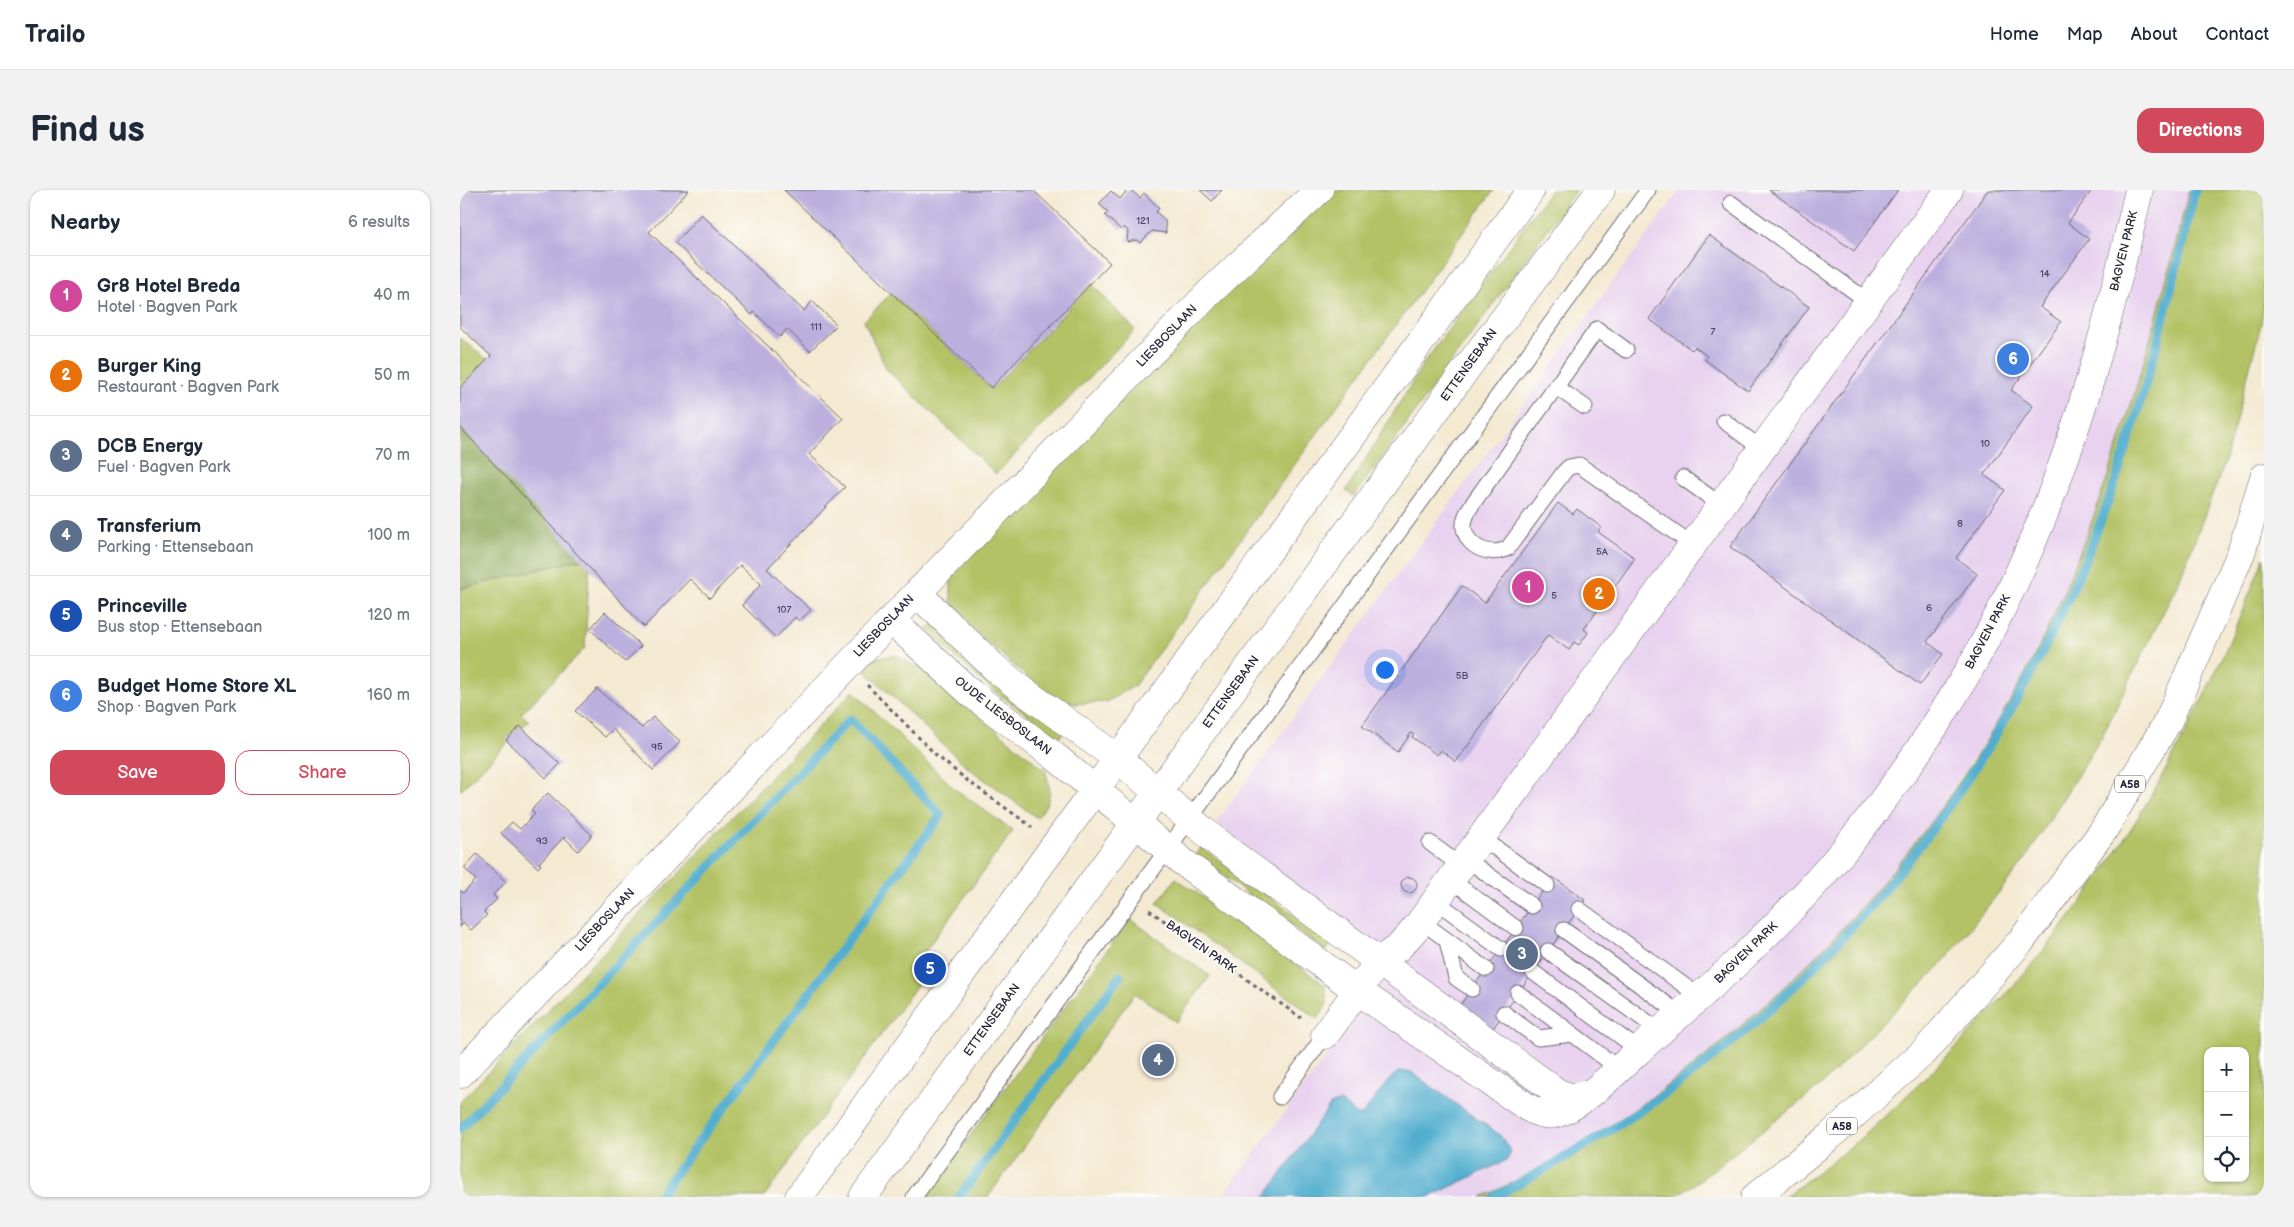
<!DOCTYPE html>
<meta charset="utf-8">
<style>
:root{--surface:#fff;--page:#f2f2f3;--text:#1f2937;--muted:#747a83;--line:#e0e1e3;--accent:#d1495b}
body{margin:0;font-family:"Balsamiq Sans",sans-serif;background:var(--page);color:var(--text)}
.controls{position:absolute;right:15px;bottom:15px;display:grid;overflow:hidden;border-radius:10px;box-shadow:0 1px 4px #0004}
.controls button{width:45px;height:45px;display:grid;place-items:center;padding:0;border:0;border-bottom:1px solid var(--line);background:var(--surface);color:var(--text);font:25px sans-serif}
.you{position:absolute;left:924px;top:479px;width:18px;height:18px;margin:-12px;border:4px solid #fff;border-radius:50%;background:#1a73e8;box-shadow:0 0 0 8px #1a73e833}
.badge{display:grid;place-items:center;width:32px;height:32px;border-radius:50%;background:var(--accent);color:#fff;font-size:16px;font-weight:700}
.pin{position:absolute;translate:-50% -50%;border:2px solid #fff;box-shadow:0 1px 5px #0006}
.list{margin:0;padding:0;list-style:none}
h2{display:flex;justify-content:space-between;align-items:center;height:65px;margin:0;padding:0 20px;font-size:21px}
h2 small{font-size:16px;font-weight:400;color:var(--muted)}
.list li{display:grid;grid-template-columns:32px 1fr auto;gap:15px;align-items:center;box-sizing:border-box;height:80px;padding:0 20px;border-top:1px solid var(--line)}
.list b{display:block;font-size:19px;white-space:nowrap}
.list p{margin:0;font-size:16px;white-space:nowrap;color:var(--muted)}
.list em{font-size:16px;font-style:normal;color:var(--muted)}
.actions{display:flex;gap:10px;padding:15px 20px}
.actions a{flex:1;padding:11px 0;border:1px solid var(--accent);border-radius:15px;text-align:center;font-size:18px;color:var(--accent)}
.actions .main{background:var(--accent);color:#fff}
.icon{flex:none;width:28px;height:28px;fill:none;stroke:currentColor;stroke-width:2;stroke-linecap:round;stroke-linejoin:round}
.map{position:relative;flex:none;width:1804px;height:1007px;overflow:hidden;border-radius:15px}
header{display:flex;align-items:center;gap:30px;box-sizing:border-box;height:70px;padding:0 25px;background:var(--surface);border-bottom:1px solid var(--line)}
header strong{font-size:24px}
nav{display:flex;gap:28px;margin-inline-start:auto;font-size:18px}
.intro{display:flex;align-items:center;justify-content:space-between;box-sizing:border-box;height:120px;padding:0 30px}
h1{margin:0;font-size:35px}
.button{padding:12px 22px;border-radius:15px;background:var(--accent);color:#fff;font-size:18px;font-weight:700}
main{display:flex;gap:30px;padding:0 30px}
aside{flex:1;background:var(--surface);border-radius:15px;box-shadow:0 1px 4px #0004}
.map>svg:first-child{display:block}
.built{fill:#e8d2ef}
.green{fill:#b3c265;stroke:#6a7250;fill-rule:evenodd}
.forest{fill:#8ea85a;stroke:#58654a}
.water{fill:#51aecf;stroke:#3a6885}
.lines{fill:none;stroke-linecap:round;stroke-linejoin:round}
.stream{stroke:#51aecf;stroke-width:9}
.building{fill:#bbafde}
.lane-casing{stroke:#6c6870;stroke-width:17}
.street-casing{stroke:#6c6870;stroke-width:29}
.secondary-casing{stroke:#6c6870;stroke-width:29}
.highway-casing{stroke:#6c6870;stroke-width:29}
.path{stroke:#6c6870;stroke-width:3;stroke-dasharray:4 4;stroke-linecap:butt}
.lane{stroke:#fff;stroke-width:15}
.street{stroke:#fff;stroke-width:28}
.secondary{stroke:#fff;stroke-width:28}
.highway{stroke:#fff;stroke-width:28}
.labels{text-anchor:middle;dominant-baseline:central;stroke-width:4.5;stroke-linejoin:round;paint-order:stroke}
.number-label{font-size:10px;fill:#484564}
.shield{fill:#fdfcf7;stroke:#646373;stroke-width:1}
.shield-label{font-size:11px;font-weight:bold;fill:#22223b}
.street-label{font-size:12px;fill:#22223b;stroke:#fdfcf7}
</style>
<header>
<strong>Trailo</strong>
<nav><a>Home</a><a>Map</a><a>About</a><a>Contact</a></nav>
</header>
<div class="intro"><h1>Find us</h1><a class="button">Directions</a></div>
<main>
<aside>
<h2>Nearby<small>6 results</small></h2>
<ul class="list">
<li><span class="badge" style="background:#d1479c">1</span><div><b>Gr8 Hotel Breda</b><p>Hotel · Bagven Park</p></div><em>40 m</em></li>
<li><span class="badge" style="background:#e8710a">2</span><div><b>Burger King</b><p>Restaurant · Bagven Park</p></div><em>50 m</em></li>
<li><span class="badge" style="background:#5c6f8a">3</span><div><b>DCB Energy</b><p>Fuel · Bagven Park</p></div><em>70 m</em></li>
<li><span class="badge" style="background:#5c6f8a">4</span><div><b>Transferium</b><p>Parking · Ettensebaan</p></div><em>100 m</em></li>
<li><span class="badge" style="background:#1a4fb4">5</span><div><b>Princeville</b><p>Bus stop · Ettensebaan</p></div><em>120 m</em></li>
<li><span class="badge" style="background:#3f7fe0">6</span><div><b>Budget Home Store XL</b><p>Shop · Bagven Park</p></div><em>160 m</em></li>
</ul>
<div class="actions"><a class="main">Save</a><a>Share</a></div>
</aside>
<div class="map">
<svg width="1804" height="1007" viewBox="0 0 1804 1007">
<rect width="100%" height="100%" fill="#fdfcf7"/>
<filter id="ink" filterUnits="userSpaceOnUse"><feTurbulence type="fractalNoise" baseFrequency=".02" numOctaves="2"/><feDisplacementMap in="SourceGraphic" scale="10" xChannelSelector="R" yChannelSelector="G"/><feConvolveMatrix kernelMatrix="1 2 1 2 8 2 1 2 1" color-interpolation-filters="sRGB"/></filter>
<filter id="wash" filterUnits="userSpaceOnUse"><feTurbulence type="fractalNoise" baseFrequency=".0096" numOctaves="4" result="noise"/><feDisplacementMap in="SourceGraphic" scale="20" xChannelSelector="R" yChannelSelector="G"/><feGaussianBlur stdDeviation="1.12" result="paint"/><feColorMatrix in="noise" values="0 0 0 0 0 0 0 0 0 0 0 0 0 0 0 0 0 1.4 0 .05"/><feComposite in="paint" operator="in"/></filter>
<g filter="url(#wash)">
<rect width="100%" height="100%" fill="#f4e9d1"/>
<path class="built" d="M1220,0H1729L1673,212L1624,354L1594,424L1540,528L1474,626L1440,672L1362,761L1320,801L1254,860L1182,913L1106,963L1022,1007H762L937,771L756,633Z"/>
<path class="green" d="M878,0H1034L674,496L647,512L614,514L582,500L500,428L491,410V392L501,376L735,133Z
M1091,0H1116L894,306L886,301L964,173Z
M1729,0H1804V110L1801,134L1765,272L1719,391L1641,548L1564,671L1480,776L1359,897L1236,993L1213,1007H1022C1262,896 1488,663 1595,422C1655,287 1694,143 1729,0Z
M632,94L675,140L536,284L427,180L404,131L431,103L532,199Z
M0,148L31,172L0,213Z
M130,367L125,458L61,524L69,531L0,601V399Z
M1804,367V1007H1325C1353,985 1382,965 1408,942C1478,878 1546,809 1604,735C1690,624 1754,497 1804,367ZM1748,861H1785V988H1748Z
M475,433L604,541L600,547C553,515 506,483 468,439Z
M435,465L461,479L585,580C592,604 592,608 577,628L506,576L402,478L415,468Z
M393,501L495,599L553,641L452,779L463,787L304,1007H0V912Z
M741,657L872,753L866,761L736,666Z
M716,688L865,795L867,813L858,829L697,713Z
M670,729L750,786L716,832L675,803L528,1007H465Z"/>
<path class="forest" d="M0,234L130,367L0,399Z"/>
<path class="water" d="M939,881L951,882L1040,945L1051,962L1047,970L969,1007H805L870,915L880,911L897,925H902L928,891Z"/>
<g class="lines">
<path class="stream" d="M0,939L390,529L481,625L198,1007
M499,1007L660,786
M1034,1007C1094,975 1153,941 1209,901C1394,767 1538,579 1626,368C1675,251 1706,124 1735,0"/>
</g>
<g id="blocks">
<path class="building" d="M0,0H229L189,42L383,228L349,264L385,297L307,379L351,420L339,431L335,427L316,448L282,415L301,394L280,375L250,408L230,389L184,437L0,237V198L31,166L0,137Z
M324,0H573L650,73L531,198Z
M664,0H671L680,8L684,3L699,18L696,22L705,30L706,43L692,41L680,53L677,50L667,52L668,41L664,37L661,40L645,25L648,22L639,14L651,1L660,9L666,2Z
M740,0H762L752,11Z
M1309,0H1438L1394,61Z
M1528,0H1632L1608,33L1629,49L1580,117L1601,132L1551,200L1573,216L1524,285L1545,300L1496,368L1517,384L1467,452L1483,464L1460,495L1270,357Z
M241,24L344,121L352,111L377,135L350,161L327,139L320,147L294,122L292,125L215,53Z
M1249,45L1349,117L1288,201L1245,170L1247,166L1235,157L1232,160L1189,129Z
M1098,313L1113,324L1117,319L1141,337L1138,342L1175,368L1124,439L1128,443L1119,455L1114,452L1109,460L1088,445L996,572L981,560L977,565L952,547L954,545L951,543L938,562L902,536L1002,396L1025,413Z
M145,422L181,456L165,472L130,439Z
M137,499L182,538L193,527L220,552L193,580L153,539L145,547L115,521Z
M60,536L100,574L86,588L46,550Z
M88,603L132,645L118,661L104,647L79,673L81,675L78,678L41,643L52,632L60,639L75,624L71,620Z
M17,664L46,692L33,705L37,709L24,722L27,725L11,740L4,733L0,737V700L3,703L16,690L4,678Z
M1093,687L1125,710L1031,841L998,818Z
M941 695a8 8 0 1 1 16 0a8 8 0 1 1-16 0Z"/>
</g>
</g>
<g filter="url(#ink)">
<use href="#blocks" fill-opacity="0" stroke="#6c6870" stroke-width="1"/>
<g class="lines">
<g class="lane-casing">
<path id="lane" d="M1271,13L1409,112
M1166,160L1137,139L1011,316C1007,323 1003,330 1004,338C1008,359 1032,367 1048,358L1104,282L1109,277L1119,275L1233,355
M1096,197L1125,217
M1264,231L1302,259
M1223,288L1261,315
M1022,648L1087,695
M970,653L1001,676
M1006,669L1072,716
M991,690L1056,738
M976,711L1041,759
M1119,719L1240,807
M961,731L1026,779
M1104,740L1220,824
M987,751L996,788L1012,799
M1088,761L1200,841
M1073,782L1179,860
M1058,803L1158,878
M1044,823L1078,848L1113,844
M820,907L865,845
M454,1007L1188,0"/>
</g>
<g class="street-casing">
<path id="street" d="M457,403L535,478L565,502L657,568L763,657L1098,903L1113,908L1129,903
M431,430L512,504L593,565L723,672L898,801L1067,917C1076,922 1085,926 1094,924C1120,920 1169,869 1190,850C1259,791 1326,730 1384,660C1458,570 1523,467 1569,360C1619,245 1651,122 1679,0
M865,845L919,771L939,757L956,738L1489,0
M0,884L431,430L752,100L859,0"/>
</g>
<g class="secondary-casing">
<path id="secondary" d="M339,1007L1071,0
M403,1007L1015,167L1141,0"/>
</g>
<g class="highway-casing">
<path id="highway" d="M1295,1007L1369,947L1465,861L1561,751L1643,641L1708,531L1781,363L1804,287"/>
</g>
<path class="path" d="M407,495L477,566L508,591L572,637
M689,720L841,828"/>
<use href="#lane" class="lane"/>
<use href="#street" class="street"/>
<use href="#secondary" class="secondary"/>
<use href="#highway" class="highway"/>
</g>
</g>
<g class="labels">
<g class="number-label">
<text x="683" y="31">121</text>
<text x="1585" y="84">14</text>
<text x="356" y="137">111</text>
<text x="1253" y="142">7</text>
<text x="1525" y="254">10</text>
<text x="1500" y="334">8</text>
<text x="1142" y="362">5A</text>
<text x="1094" y="406">5</text>
<text x="1469" y="418">6</text>
<text x="324" y="420">107</text>
<text x="1002" y="486">5B</text>
<text x="197" y="557">95</text>
<text x="82" y="651">93</text>
</g>
<g class="shield">
<rect x="1655" y="585.5" width="30" height="17" rx="4"/>
<rect x="1367" y="927.5" width="30" height="17" rx="4"/>
</g>
<g class="shield-label">
<text x="1670" y="594">A58</text>
<text x="1382" y="936">A58</text>
</g>
<g class="street-label">
<text transform="translate(1664 61) rotate(-76)">BAGVEN PARK</text>
<text transform="translate(707 146) rotate(-46)">LIESBOSLAAN</text>
<text transform="translate(1009 175) rotate(-54)">ETTENSEBAAN</text>
<text transform="translate(424 436) rotate(-46)">LIESBOSLAAN</text>
<text transform="translate(1528 442) rotate(-62)">BAGVEN PARK</text>
<text transform="translate(771 502) rotate(-54)">ETTENSEBAAN</text>
<text transform="translate(543 526) rotate(38)">OUDE LIESBOSLAAN</text>
<text transform="translate(145 730) rotate(-47)">LIESBOSLAAN</text>
<text transform="translate(741 757) rotate(35)">BAGVEN PARK</text>
<text transform="translate(1286 763) rotate(-44)">BAGVEN PARK</text>
<text transform="translate(532 830) rotate(-54)">ETTENSEBAAN</text>
</g>
</g>
</svg>
<div class="controls">
<button>+</button>
<button>−</button>
<button><svg class="icon" aria-label="locate" viewBox="0 0 24 24"><circle cx="12" cy="12" r="6"/><path d="M12 2v4M12 18v4M2 12h4M18 12h4"/></svg></button>
</div>
<div class="you"></div>
<div class="pin badge" style="left:1068px;top:397px;background:#d1479c">1</div>
<div class="pin badge" style="left:1139px;top:404px;background:#e8710a">2</div>
<div class="pin badge" style="left:1062px;top:764px;background:#5c6f8a">3</div>
<div class="pin badge" style="left:698px;top:870px;background:#5c6f8a">4</div>
<div class="pin badge" style="left:470px;top:779px;background:#1a4fb4">5</div>
<div class="pin badge" style="left:1553px;top:169px;background:#3f7fe0">6</div>
</div>
</main>
